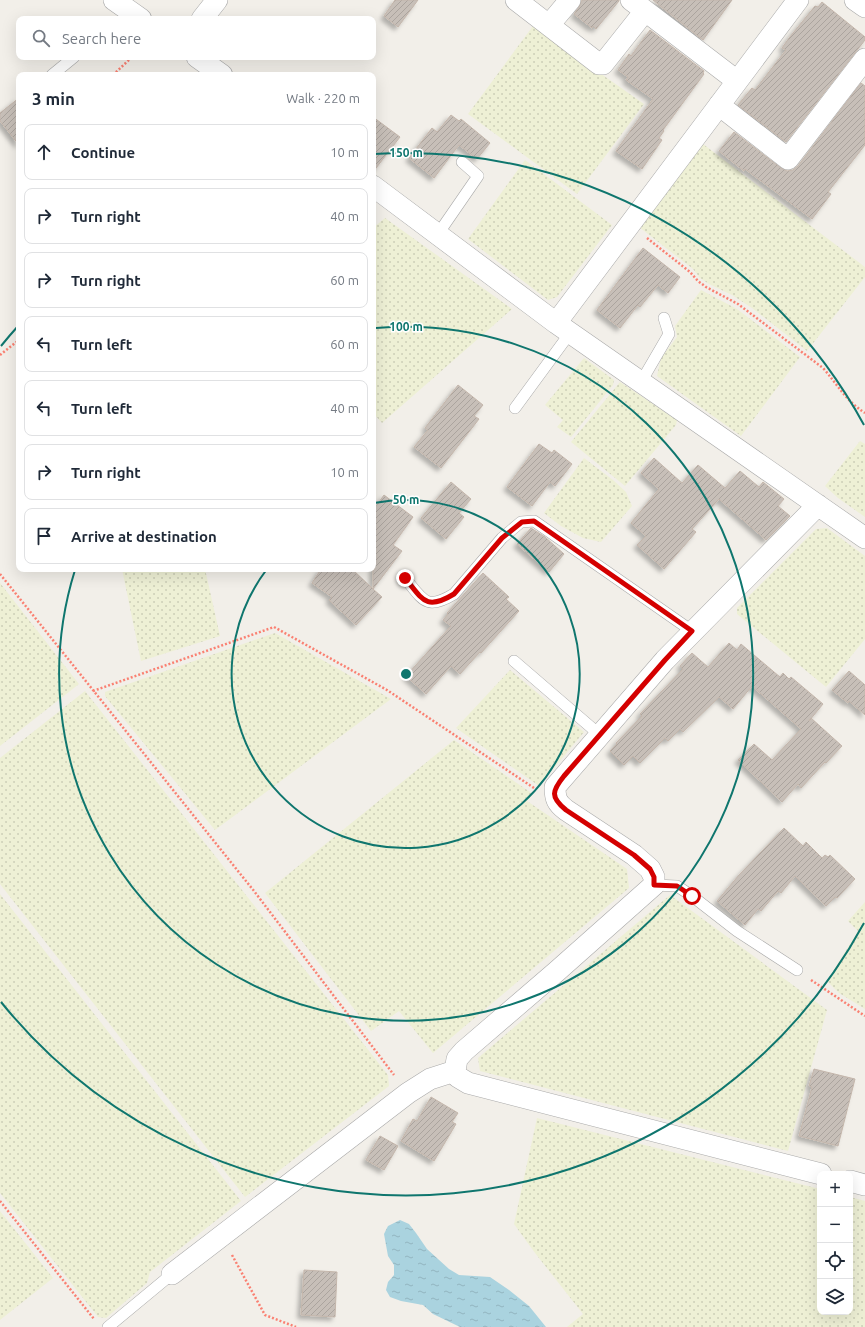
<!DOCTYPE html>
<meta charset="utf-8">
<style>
:root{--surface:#fff;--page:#f6f6f7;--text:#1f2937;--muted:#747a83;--line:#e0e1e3}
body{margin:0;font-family:Ubuntu,sans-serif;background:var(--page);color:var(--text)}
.controls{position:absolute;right:12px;bottom:12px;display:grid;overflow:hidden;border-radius:8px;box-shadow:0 4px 16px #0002}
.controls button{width:36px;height:36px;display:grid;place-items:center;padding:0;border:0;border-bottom:1px solid var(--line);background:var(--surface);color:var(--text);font:20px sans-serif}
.stop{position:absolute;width:12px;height:12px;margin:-9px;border:3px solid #d40000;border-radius:50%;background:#fff}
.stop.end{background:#d40000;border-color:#fff;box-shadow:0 1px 4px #0008}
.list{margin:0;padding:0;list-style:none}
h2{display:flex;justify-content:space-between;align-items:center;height:52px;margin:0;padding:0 16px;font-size:17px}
h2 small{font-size:13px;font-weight:400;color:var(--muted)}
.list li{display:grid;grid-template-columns:26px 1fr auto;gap:12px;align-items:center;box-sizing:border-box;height:56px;margin:0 8px 8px;padding:0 8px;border:1px solid var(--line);border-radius:8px}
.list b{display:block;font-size:15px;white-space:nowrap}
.list em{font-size:13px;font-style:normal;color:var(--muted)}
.icon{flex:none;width:22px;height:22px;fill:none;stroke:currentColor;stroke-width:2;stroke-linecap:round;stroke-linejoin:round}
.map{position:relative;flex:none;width:865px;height:1327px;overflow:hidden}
.search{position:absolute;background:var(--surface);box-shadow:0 4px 16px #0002;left:16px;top:16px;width:360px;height:44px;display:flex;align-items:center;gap:10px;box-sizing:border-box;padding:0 14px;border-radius:8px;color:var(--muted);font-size:15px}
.panel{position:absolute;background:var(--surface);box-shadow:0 4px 16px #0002;left:16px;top:72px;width:360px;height:500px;border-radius:8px}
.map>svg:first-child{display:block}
.farmland{fill:url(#farmland-dots)}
.water{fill:url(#water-ripples)}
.building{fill:url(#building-hatch);stroke:#c4b6ab;filter:url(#shadow)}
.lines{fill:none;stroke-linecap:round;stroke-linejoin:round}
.service-casing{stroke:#a9a9a9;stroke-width:12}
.minor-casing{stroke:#a9a9a9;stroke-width:22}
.path{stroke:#fa8072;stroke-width:2.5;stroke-dasharray:2 2;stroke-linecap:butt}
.service{stroke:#fff;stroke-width:11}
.minor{stroke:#fff;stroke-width:21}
.route{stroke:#d40000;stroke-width:5}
.ring{fill:none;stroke:#0f766e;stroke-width:2}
.centre{fill:#0f766e;stroke:#fff;stroke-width:2}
.ring-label{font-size:12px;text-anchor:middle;font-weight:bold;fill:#0f766e;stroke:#fff;stroke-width:3;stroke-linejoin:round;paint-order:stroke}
</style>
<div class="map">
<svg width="865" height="1327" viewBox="0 0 865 1327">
<defs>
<pattern id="farmland-dots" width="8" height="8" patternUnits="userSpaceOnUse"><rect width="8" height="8" fill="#eef0d5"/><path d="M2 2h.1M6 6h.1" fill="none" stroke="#ccceb7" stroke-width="1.8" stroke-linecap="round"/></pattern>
<pattern id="water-ripples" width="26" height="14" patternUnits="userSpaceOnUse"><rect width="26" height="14" fill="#aad3df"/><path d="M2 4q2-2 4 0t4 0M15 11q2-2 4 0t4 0" fill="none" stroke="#92b5bf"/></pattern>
<pattern id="building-hatch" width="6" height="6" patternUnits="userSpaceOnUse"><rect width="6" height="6" fill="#c7bfb8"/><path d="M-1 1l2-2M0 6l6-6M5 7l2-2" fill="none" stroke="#aba49e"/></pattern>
<filter id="shadow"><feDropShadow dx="-3.5" dy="3.5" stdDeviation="2" flood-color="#0004"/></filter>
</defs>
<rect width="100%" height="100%" fill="#f2efe9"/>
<path class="farmland" d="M533,26L644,104L577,194L468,114Z
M703,144L865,267V277L807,351L752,308L732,295L709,284L700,278L693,269L639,227Z
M525,160L612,225L557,297L548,300L468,239Z
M385,218L512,309L382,423L373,413V228Z
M701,290L737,309L800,357L741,436L657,376L661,358L677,337L675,326Z
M584,358L614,380L613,385L571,437L557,427L563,420L545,405Z
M620,382L677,420L676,425L625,486L571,442Z
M860,441L865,444V517L838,498L825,486Z
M584,458L613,480L626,492L632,506L601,542L583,538L561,526L544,513Z
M827,528L865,556V639L826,687L737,614V608L816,529Z
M122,569H205L220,636L141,661Z
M0,583L79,684L0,746Z
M275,633L391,699L215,830L105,696V692Z
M510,670L584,732L539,786L456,728Z
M85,691L388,1075L389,1086L245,1197L0,884V758Z
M454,740L533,794L527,801L627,869L629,888L433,1053L399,1011L371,1031L265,893Z
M0,894L241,1201L150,1272L147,1283L106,1318L98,1317L0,1193Z
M670,895L827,1010L788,1151L480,1071L478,1058Z
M865,902V1009L839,993L827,981L858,931L848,921Z
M537,1118L820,1189V1312H850V1197L865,1201V1327H567L583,1314L535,1253L514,1224Z
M0,1211L53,1278L0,1320Z"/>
<path class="water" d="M400,1220L409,1224L416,1233L427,1249L449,1269L459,1275L490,1277L509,1290L529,1306L546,1327H460L433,1314L423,1305L401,1301L390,1297L386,1290L388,1282L394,1275V1265L388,1256L384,1234L388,1226Z"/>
<path class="building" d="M395,0H418L398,27L384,16Z
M582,0H619V1L596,29L593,26L592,28L574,14L579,7Z
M653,0H732L703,40Z
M822,2L865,37V40L786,142L738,105L752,88L755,90L786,50L782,48L789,38L815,6L818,7Z
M650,30L704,71L703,73L704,74L663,130L664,131L659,138L662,140L642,169L616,151L653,99L626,80L628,77L618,70L629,54L631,56Z
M861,83L865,86V145L828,192L831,194L812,219L745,169L744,171L719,151L734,132L781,168L787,171L793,170L798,166Z
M19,98V145L0,121V113Z
M451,115L459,121L461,119L490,143L477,159L459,145L434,178L409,158L432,128L437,132Z
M373,117L400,137L373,172Z
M643,248L680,277L668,293L658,285L640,307L638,305L620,328L597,310Z
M458,385L483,405L474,416L479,419L441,468L414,447L428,430L425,428Z
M539,444L552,453L554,450L572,464L555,486L550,482L532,506L507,487Z
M654,458L682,483L698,465L725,488L740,471L759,487L763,482L784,499L778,506L790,516L766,540L719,499L692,529L696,532L664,569L637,545L646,536L631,523L659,489L641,473Z
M451,482L471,499L459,513L464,517L446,539L421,518Z
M384,495L413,517L393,545L402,551L373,589L382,597L356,625L329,600L332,597L312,583L321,569H352L373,589V510Z
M531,528L545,537L564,554L549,572L517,544Z
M483,573L509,597L506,599L519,611L481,653L480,652L460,674L451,666L426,694L406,676L451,626L443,620L448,614L447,613Z
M729,643L737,650L741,644L780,677L783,673L789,679L791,677L823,704L809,721L811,718L842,746L826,763L825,762L801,788L798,784L782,802L738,760L754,744L772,760L801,729L752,686L733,709L719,697L683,732L680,729L668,741L665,738L640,763L633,756L624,765L610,751L617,744L616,743L642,716L640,714L683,669L680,666L692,653L708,667Z
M849,671L865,685V715L849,701L848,703L832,690Z
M784,828L803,846L806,842L822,858L825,855L828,857L830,855L855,879L837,898L835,897L826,906L795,876L781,893L778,891L761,911L758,909L745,925L717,901L739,875Z
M814,1069L855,1079L838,1146L799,1136L812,1087L809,1086Z
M431,1097L458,1113L452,1122L456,1124L434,1161L401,1141L413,1119L417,1121Z
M380,1136L398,1146L384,1170L366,1160Z
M304,1270L337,1272L335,1317L301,1315Z"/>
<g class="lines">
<g class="service-casing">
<path id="service" d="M52,75L74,57
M438,234L478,176L462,162
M641,382L669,334L664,318
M515,408L570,333
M405,578C423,600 426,611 454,594L502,538L521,522L534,521L692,631
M514,661L600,735
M654,885L677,886L692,896L737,931L797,970
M108,1327L172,1274"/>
</g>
<g class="minor-casing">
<path id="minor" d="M114,0L141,19
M516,0L599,64H603L645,11
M631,0L737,81
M855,0L865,7
M202,19L217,0
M549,25L570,0
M197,57L222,75
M719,105L788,159L865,59
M373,186L556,323L865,538
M556,323L798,0
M818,505L665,660L555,787C555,799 557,803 566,810L634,855L650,869L654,877V885L556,972L464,1051L457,1059L455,1071L458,1077L468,1083L821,1174
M850,1181L865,1185
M172,1274L408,1093L430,1079L455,1071"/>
</g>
<path class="path" d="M113,75L132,57
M647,238L690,272L698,281L706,287L738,304L823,368C838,385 845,400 865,413
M0,355L19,340
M0,574L254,891L394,1075
M93,691L274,627L387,690L534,788
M811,980L865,1016
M0,1201L94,1319
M232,1255L265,1315L296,1327"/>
<use href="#service" class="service"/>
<use href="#minor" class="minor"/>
</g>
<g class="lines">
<path class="route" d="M405,578C423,600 426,611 454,594L502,538L522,522L534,521L692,631L665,660L564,776C552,791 550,797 566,810L634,855L650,869L654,877V885L677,886L692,896"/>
</g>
<g class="ring">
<path d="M374 503A174 174 0 1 1 267 569"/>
<path d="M376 328A347 347 0 1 1 75 570"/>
<path d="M864 923A521 521 0 0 1 1 1002M1 346A521 521 0 0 1 19 325M374 154A521 521 0 0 1 864 425"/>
</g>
<circle cx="406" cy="674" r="6" class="centre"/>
<g class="ring-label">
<text x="406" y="157">150 m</text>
<text x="406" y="331">100 m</text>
<text x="406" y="504">50 m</text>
</g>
</svg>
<div class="controls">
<button>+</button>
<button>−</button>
<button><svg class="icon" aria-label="locate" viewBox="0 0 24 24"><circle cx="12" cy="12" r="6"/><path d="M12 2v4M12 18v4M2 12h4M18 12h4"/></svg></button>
<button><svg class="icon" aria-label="layers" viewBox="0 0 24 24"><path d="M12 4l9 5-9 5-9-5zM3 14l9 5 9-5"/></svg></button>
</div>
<div class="stop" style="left:692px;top:896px"></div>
<div class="stop end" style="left:405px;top:578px"></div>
<div class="search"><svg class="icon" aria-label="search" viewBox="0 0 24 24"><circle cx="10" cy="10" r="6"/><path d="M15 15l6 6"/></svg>Search here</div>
<section class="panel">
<h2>3 min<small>Walk · 220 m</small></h2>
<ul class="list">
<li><svg class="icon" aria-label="ahead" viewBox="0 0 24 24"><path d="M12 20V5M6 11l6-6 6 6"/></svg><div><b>Continue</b></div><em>10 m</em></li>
<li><svg class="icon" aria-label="right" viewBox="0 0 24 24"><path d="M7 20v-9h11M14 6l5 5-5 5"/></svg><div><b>Turn right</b></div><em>40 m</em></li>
<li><svg class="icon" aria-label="right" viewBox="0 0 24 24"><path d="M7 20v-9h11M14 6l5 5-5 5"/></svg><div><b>Turn right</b></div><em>60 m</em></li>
<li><svg class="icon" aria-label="left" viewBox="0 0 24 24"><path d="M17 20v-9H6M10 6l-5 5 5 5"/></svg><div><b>Turn left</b></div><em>60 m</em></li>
<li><svg class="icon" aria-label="left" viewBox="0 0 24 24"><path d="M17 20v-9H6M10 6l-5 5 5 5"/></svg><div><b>Turn left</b></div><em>40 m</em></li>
<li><svg class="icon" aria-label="right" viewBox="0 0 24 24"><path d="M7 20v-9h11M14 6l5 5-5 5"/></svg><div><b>Turn right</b></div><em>10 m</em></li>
<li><svg class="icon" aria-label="arrive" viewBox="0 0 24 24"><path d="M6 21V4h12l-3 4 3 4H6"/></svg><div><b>Arrive at destination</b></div></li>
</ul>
</section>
</div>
